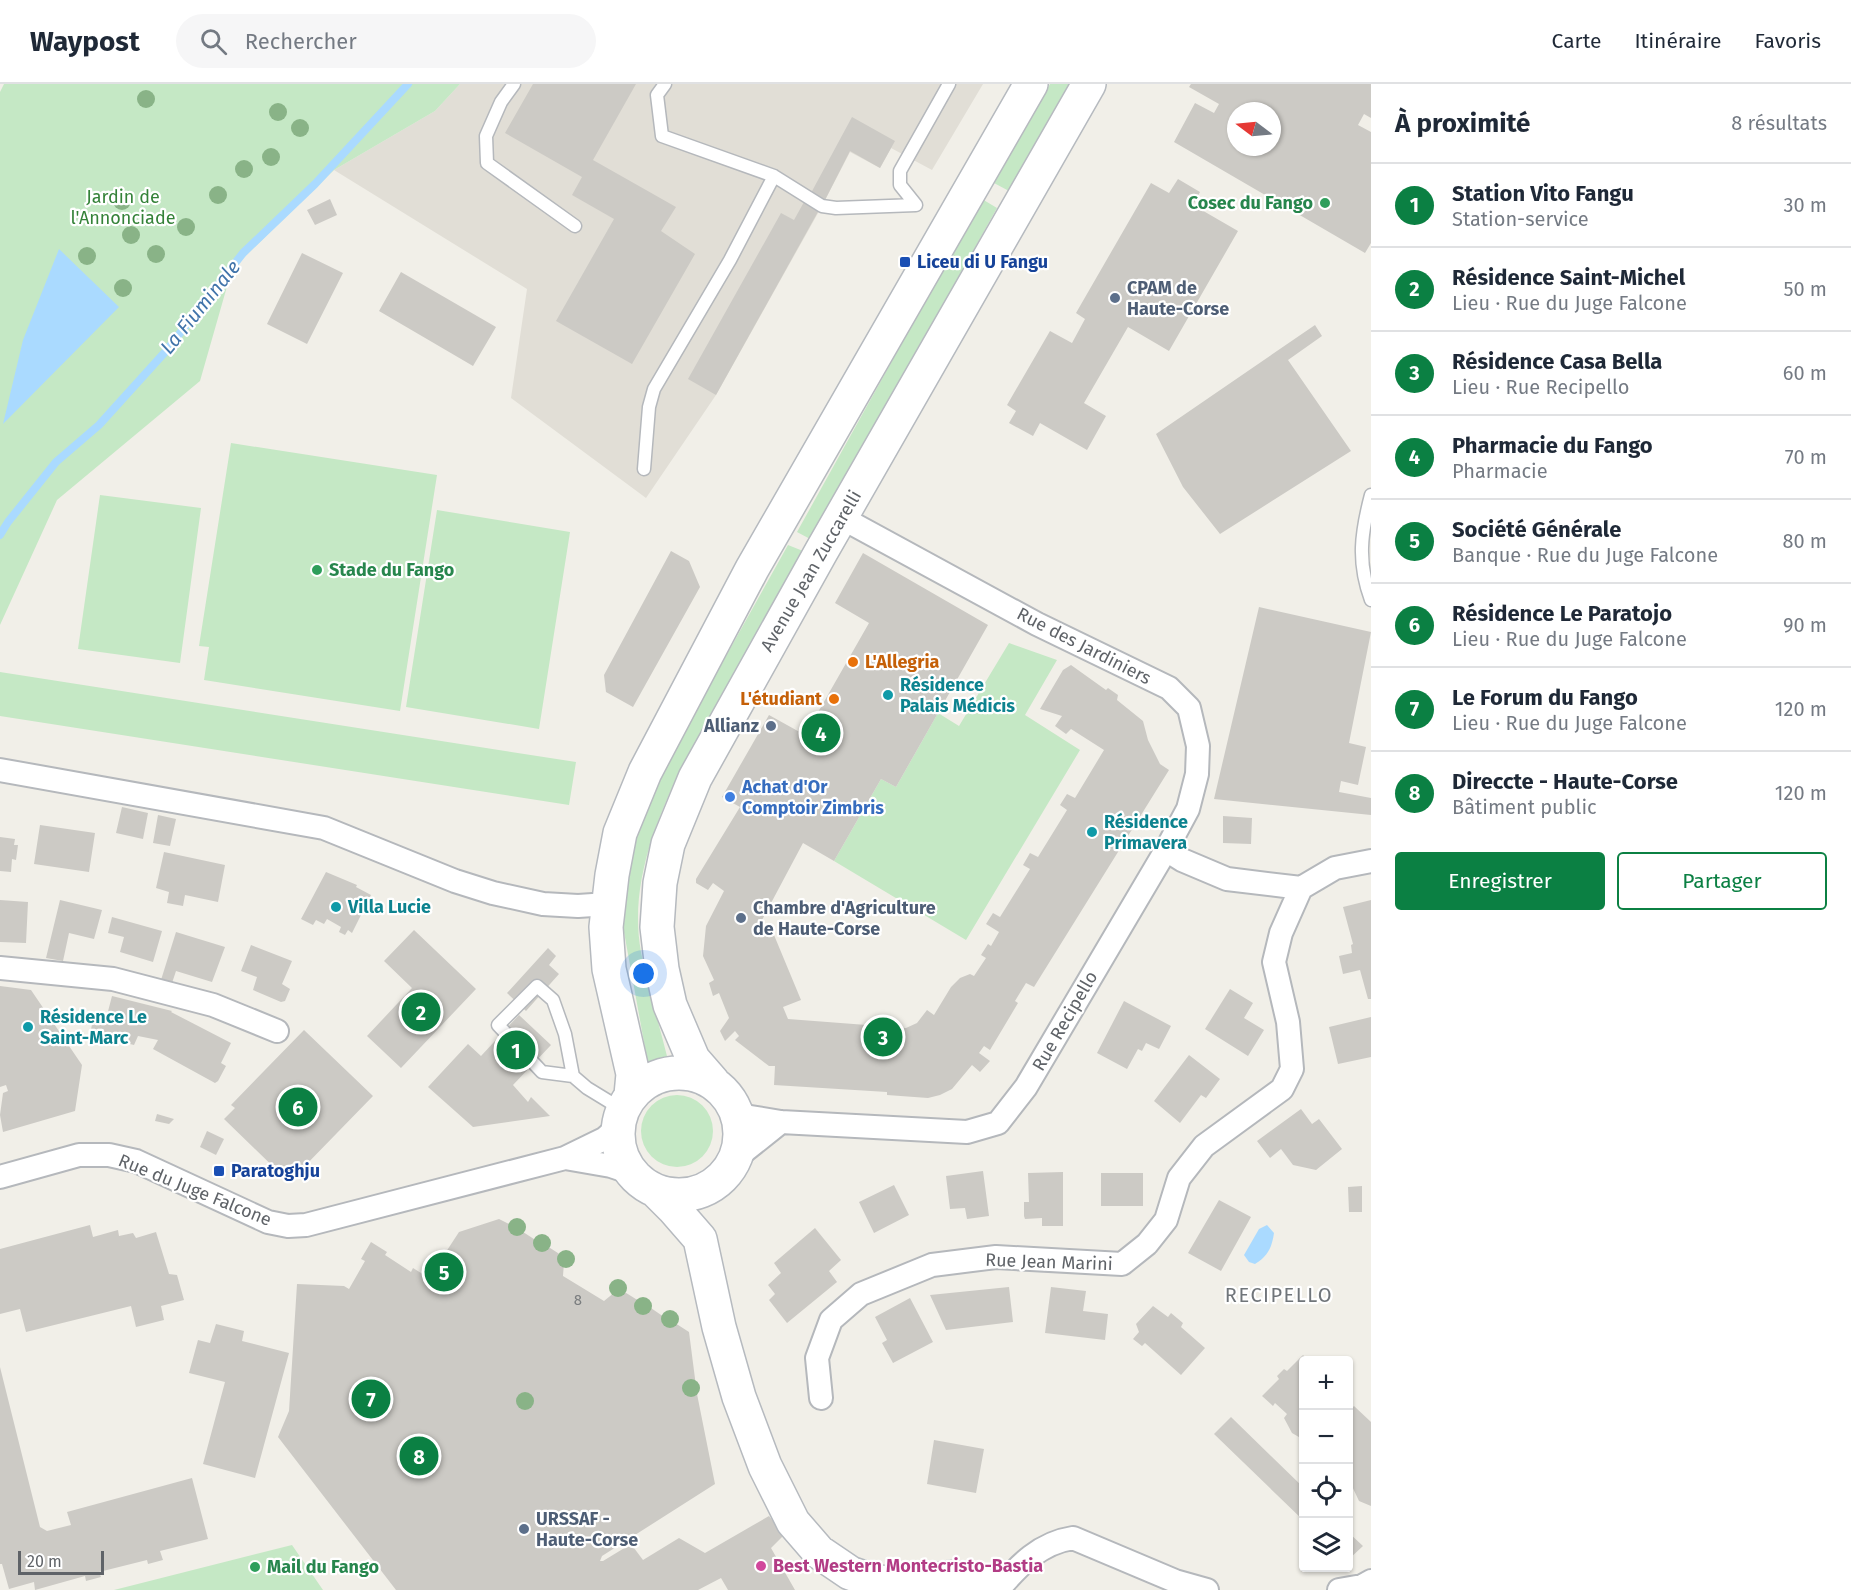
<!DOCTYPE html>
<html lang="fr">
<meta charset="utf-8">
<style>
:root{--surface:#fff;--page:#f6f6f7;--text:#1f2937;--muted:#747a83;--line:#e0e1e3;--accent:#0b8043}
body{margin:0;font-family:"Fira Sans",sans-serif;background:var(--page);color:var(--text)}
.controls{position:absolute;right:18px;bottom:18px;display:grid;overflow:hidden;border-radius:6px;box-shadow:0 2px 4px #0004}
.controls button{width:54px;height:54px;display:grid;place-items:center;padding:0;border:0;border-bottom:2px solid var(--line);background:var(--surface);color:var(--text);font:30px sans-serif}
.compass{position:absolute;left:1227px;top:18px;width:54px;height:54px;border-radius:50%;background:var(--surface);box-shadow:0 2px 4px #0004;rotate:286deg}
.scale{position:absolute;left:18px;bottom:15px;width:86px;box-sizing:border-box;padding-left:6px;border:3px solid #5f6368;border-top:0;font-size:16px;line-height:21px;white-space:nowrap;color:#5f6368;-webkit-text-stroke:4px #fff;paint-order:stroke}
.you{position:absolute;left:644px;top:890px;width:21px;height:21px;margin:-15px;border:4px solid #fff;border-radius:50%;background:#1a73e8;box-shadow:0 0 0 9px #1a73e833}
.badge{display:grid;place-items:center;width:39px;height:39px;border-radius:50%;background:var(--accent);color:#fff;font-size:20px;font-weight:700}
.pin{position:absolute;translate:-50% -50%;border:3px solid #fff;box-shadow:0 2px 6px #0006}
.list{margin:0;padding:0;list-style:none}
h2{display:flex;justify-content:space-between;align-items:center;height:78px;margin:0;padding:0 24px;font-size:26px}
h2 small{font-size:20px;font-weight:400;color:var(--muted)}
.list li{display:grid;grid-template-columns:39px 1fr auto;gap:18px;align-items:center;box-sizing:border-box;height:84px;padding:0 24px;border-top:2px solid var(--line)}
.list b{display:block;font-size:22px;white-space:nowrap}
.list p{margin:0;font-size:20px;white-space:nowrap;color:var(--muted)}
.list em{font-size:20px;font-style:normal;color:var(--muted)}
.actions{display:flex;gap:12px;padding:18px 24px}
.actions a{flex:1;padding:14px 0;border:2px solid var(--accent);border-radius:6px;text-align:center;font-size:21px;color:var(--accent)}
.actions .main{background:var(--accent);color:#fff}
.icon{flex:none;width:33px;height:33px;fill:none;stroke:currentColor;stroke-width:2;stroke-linecap:round;stroke-linejoin:round}
.map{position:relative;flex:none;width:1371px;height:1506px;overflow:hidden}
header{display:flex;align-items:center;gap:36px;box-sizing:border-box;height:84px;padding:0 30px;background:var(--surface);border-bottom:2px solid var(--line)}
header strong{font-size:28px}
nav{display:flex;gap:33px;margin-inline-start:auto;font-size:21px}
.search{width:420px;height:54px;background:var(--page);display:flex;align-items:center;gap:15px;box-sizing:border-box;padding:0 21px;border-radius:33px;color:var(--muted);font-size:22px}
main{display:flex}
aside{flex:1;background:var(--surface)}
.map>svg:first-child{display:block}
.education{fill:#e1ded6}
.green{fill:#c5e8c5}
.water{fill:#aadaff}
.lines{fill:none;stroke-linecap:round;stroke-linejoin:round}
.stream{stroke:#aadaff;stroke-width:8}
.building{fill:#cccac5;fill-rule:evenodd}
.lane-casing{stroke:#b5b8bc;stroke-width:15}
.street-casing{stroke:#b5b8bc;stroke-width:26}
.secondary-casing{stroke:#b6babf;stroke-width:36}
.lane{stroke:#fff;stroke-width:12}
.street{stroke:#fff;stroke-width:22}
.secondary{stroke:#fff;stroke-width:33}
.tree{fill:#89b387}
.leisure-dot{fill:#2e9e5b;stroke:#fff;stroke-width:2}
.transit-dot{fill:#1a4fb4;stroke:#fff;stroke-width:2}
.service-dot{fill:#5c6f8a;stroke:#fff;stroke-width:2}
.food-dot{fill:#e8710a;stroke:#fff;stroke-width:2}
.culture-dot{fill:#0f9aa8;stroke:#fff;stroke-width:2}
.shop-dot{fill:#3f7fe0;stroke:#fff;stroke-width:2}
.hotel-dot{fill:#d1479c;stroke:#fff;stroke-width:2}
.labels{text-anchor:middle;dominant-baseline:central;stroke-width:4.5;stroke-linejoin:round;paint-order:stroke}
.number-label{font-size:15px;fill:#7a7d7f}
.park-label{font-size:18px;fill:#348238;stroke:#fff}
.leisure-label{font-size:18px;font-weight:bold;fill:#27864d;stroke:#fff;text-anchor:start}
.transit-label{font-size:18px;font-weight:bold;fill:#164399;stroke:#fff;text-anchor:start}
.service-label{font-size:18px;font-weight:bold;fill:#4e5e75;stroke:#fff;text-anchor:start}
.street-label{font-size:18px;fill:#5f6368;stroke:#fff}
.food-label{font-size:18px;font-weight:bold;fill:#c56008;stroke:#fff;text-anchor:start}
.culture-label{font-size:18px;font-weight:bold;fill:#0d838f;stroke:#fff;text-anchor:start}
.shop-label{font-size:18px;font-weight:bold;fill:#366cbe;stroke:#fff;text-anchor:start}
.hotel-label{font-size:18px;font-weight:bold;fill:#b23c85;stroke:#fff;text-anchor:start}
.water-label{font-size:20px;font-style:italic;fill:#4174aa;stroke:#fff}
.neighbourhood-label{font-size:20px;letter-spacing:1.5px;fill:#70757a;stroke:#fff}
</style>
<header>
<strong>Waypost</strong>
<div class="search"><svg class="icon" aria-label="search" viewBox="0 0 24 24"><circle cx="10" cy="10" r="6"/><path d="M15 15l6 6"/></svg>Rechercher</div>
<nav><a>Carte</a><a>Itinéraire</a><a>Favoris</a></nav>
</header>
<main>
<div class="map">
<svg width="1371" height="1506" viewBox="0 0 1371 1506">
<rect width="100%" height="100%" fill="#f1efe8"/>
<path class="education" d="M460,0H983L932,86L891,64L880,84L850,68L822,122L716,311L646,414L511,314L527,205L334,86L435,27Z"/>
<path class="green" d="M4,0H460L435,27L334,86L232,185L200,297L57,416L0,541V8Z
M1050,0H1069L1009,107L994,99Z
M982,115L997,124L812,456L797,448Z
M231,359L437,391L400,627L204,596L209,563L199,562Z
M100,411L201,424L180,579L78,565Z
M437,426L570,448L539,645L406,623Z
M788,461L803,467L683,681C655,738 629,803 641,868C648,904 659,940 668,976L648,980L622,837L628,783L639,742L659,692Z
M1009,559L1057,576L1025,631L1080,666L966,856L834,777L881,695L896,703L938,629L959,642Z
M0,588L576,678L569,721L0,632Z
M641 1047a36 36 0 1 1 72 0a36 36 0 1 1-72 0Z
M292,1461L323,1506H114Z"/>
<path class="water" d="M59,165L119,223L3,340L23,256Z
M1267,1141L1274,1149C1272,1163 1268,1172 1255,1180L1249,1178L1244,1171L1259,1145Z"/>
<g class="lines">
<path class="stream" d="M0,451L8,438L56,378L99,341L166,267L243,169L315,100L408,0"/>
</g>
<path class="building" d="M533,0H636L593,76L676,123L661,147L695,170L632,280L556,237L614,135L572,111L582,93L505,49Z
M1191,0H1371V34L1364,30L1358,41L1371,48V159L1365,169L1174,58L1195,19L1214,29L1219,20L1189,3ZM1236,27H1272V63H1236Z
M852,33L895,57L880,84L850,67L825,116L811,109Z
M1178,95L1200,108L1193,121L1238,147L1169,267L1128,243L1084,319L1106,332L1087,366L1040,339L1033,352L1009,339L1016,327L1007,321L1050,247L1072,259L1085,235L1076,229L1151,99L1169,109Z
M330,115L337,131L315,141L307,126Z
M804,118L819,126L716,311L688,295L781,129L794,136Z
M302,169L343,189L307,260L267,240Z
M401,188L496,243L473,282L379,227Z
M1315,241L1322,252L1288,276L1351,367L1220,450L1183,403L1156,350Z
M671,467L689,477L700,503L633,623L606,608L604,591Z
M863,469L988,541L896,703L881,695L834,777L803,759L755,849L774,851L801,916L783,923L788,935L906,944L917,939L927,926L934,931L951,903L960,894L970,890L974,892L986,874L981,871L988,860L991,862L999,848L986,840L993,829L1000,833L1030,785L1023,781L1030,769L1038,773L1067,726L1060,721L1067,710L1075,714L1104,666L1071,645L1066,650L1055,642L1062,632L1040,625L1063,586L1071,581L1106,606L1108,604L1118,611L1117,616L1143,637L1148,656L1160,680L1169,686L1034,903L1026,899L1015,917L1018,919L990,966L984,962L979,969L990,977L980,988L972,981L952,1005L940,1011L928,1014L887,1011V1008L774,1001L775,982H769L735,956L739,952L735,947L725,957L720,947L729,934L719,909L713,912L709,899L714,896L703,872L706,842L724,807L713,799L708,806L696,799V795L740,723L722,713L769,631L805,651L869,539L835,519Z
M1259,523L1371,548L1349,659L1366,663L1358,701L1341,697L1339,708L1371,714V731L1214,715Z
M122,723L148,729L143,755L116,749Z
M158,731L176,735L170,762L153,759Z
M1223,732L1252,734L1251,760L1223,759Z
M40,741L95,749L89,788L34,780Z
M0,753L15,755L14,761H18L16,776L12,775L11,788L0,787Z
M164,768L225,781L218,818L185,811L183,822L167,819L169,808L156,804Z
M326,788L357,801L356,803L371,811L352,849L348,846L345,851L339,848L341,843L327,835L324,840L316,836L313,841L301,835Z
M0,816L28,818L26,859L0,858Z
M60,816L102,826L94,855L69,849L63,877L46,874Z
M1371,816V915H1368L1360,886L1343,890L1339,872L1352,869L1351,861L1353,860L1343,823Z
M112,833L162,847L153,878L120,868L124,853L108,849Z
M414,846L476,905L401,984L367,952L412,904L384,877Z
M176,848L225,863L212,898L176,887L172,899L161,896Z
M251,861L292,877L282,900L290,905L285,917L281,918L253,906L257,893L241,887Z
M548,864L556,872L549,881L559,890L526,927L507,909Z
M0,902L31,906L82,981L75,1027L3,1048L0,1031L3,1009L8,1007L6,1001L0,1003Z
M1230,905L1253,919L1244,934L1264,946L1248,972L1205,945Z
M112,912L172,927L171,928L231,959L221,979L226,982L218,997L215,999L153,965L158,956L138,952L134,961L90,950L93,936L105,939Z
M1124,917L1171,942L1159,965L1146,959L1142,967L1138,965L1127,985L1097,969Z
M519,931L551,961L513,1001L528,1018L531,1013L550,1032L473,1043L428,1003L468,960L481,972Z
M1371,933V973L1338,980L1329,943Z
M304,946L373,1012L300,1087L298,1085L287,1096L224,1035L235,1024L231,1021Z
M1189,971L1220,995L1206,1014L1201,1011L1180,1039L1154,1017Z
M1301,1025L1312,1040L1319,1035L1342,1065L1316,1086L1293,1081L1281,1065L1270,1074L1257,1057Z
M157,1030L174,1035L169,1040L155,1037Z
M207,1047L224,1055L216,1071L200,1063Z
M983,1087L989,1132L967,1135L965,1124L950,1125L946,1092Z
M1063,1088V1142H1042V1134L1025,1135L1024,1132V1118H1029L1028,1089Z
M1101,1089H1143V1122H1101Z
M894,1101L909,1131L874,1149L859,1118Z
M1362,1102V1128H1349L1348,1103Z
M1219,1116L1251,1133L1221,1187L1188,1169Z
M499,1135L511,1141L518,1139L521,1141L520,1146L537,1157L545,1156L547,1158V1162L561,1171L570,1170L572,1173L571,1178H564L563,1192L604,1217L615,1208L612,1202L614,1200L622,1199L623,1207L639,1217L646,1215L648,1218V1222L664,1233L667,1230H673L677,1235L675,1239L689,1248L697,1310L715,1400L602,1472L600,1477H603L631,1460L643,1476L679,1454L705,1469L769,1432L784,1451L771,1464L795,1506H728L721,1494L698,1506H396L278,1353L289,1327L297,1200L344,1202L349,1205L365,1177L361,1175L371,1158L387,1168L385,1171L411,1188L413,1184L429,1194L459,1148Z
M90,1141L93,1153L118,1146L119,1152L133,1149L136,1154L156,1148L169,1190L177,1191L184,1216L161,1222L164,1236L136,1243L131,1222L26,1248L20,1225L0,1230V1165Z
M815,1144L841,1176L829,1187L837,1198L787,1239L769,1216L775,1210L768,1201L781,1189L774,1179Z
M1009,1203L1013,1238L946,1246L930,1211Z
M1051,1203L1086,1207L1083,1227L1108,1230L1105,1256L1045,1249Z
M910,1214L933,1258L893,1279L882,1259L887,1256L875,1233Z
M1153,1222L1168,1233L1171,1229L1183,1239L1181,1243L1205,1264L1181,1291L1145,1259L1142,1262L1133,1255L1139,1248L1136,1240Z
M216,1240L244,1247L242,1257L289,1269L255,1394L203,1380L225,1298L189,1289L198,1256L210,1259Z
M1303,1271L1308,1276H1304V1356L1292,1349L1284,1334L1287,1330L1275,1319L1273,1322L1262,1312L1279,1295L1277,1292L1284,1285L1287,1287Z
M0,1283L40,1443L47,1447L71,1441L67,1428L192,1394L208,1455L160,1467L163,1476L148,1480L147,1476L99,1488L101,1493L86,1497L85,1492L35,1506L34,1498L9,1505L2,1480H0Z
M1348,1320L1352,1324L1354,1322L1371,1338V1422L1359,1417L1350,1398L1353,1394L1348,1390Z
M1231,1333L1304,1404V1437L1214,1350Z
M934,1356L984,1365L976,1409L927,1400Z
M1348,1448L1363,1462L1348,1476Z"/>
<g class="lines">
<g class="lane-casing">
<path id="lane" d="M514,0L501,18L486,52L487,79L575,142
M665,0L657,11L662,52L774,92L822,122L836,124L916,121
M916,121L900,101V87L949,0
M644,385L649,323L654,305L730,176L774,92
M1371,411C1361,449 1357,478 1371,516
M573,992L565,950L553,916L537,902L498,941L542,988L573,992L587,1004L623,1026"/>
</g>
<g class="street-casing">
<path id="street" d="M0,686L324,744L455,797L493,809L543,820L578,822L593,821L608,824
M1166,766L1182,776L1227,795L1301,804
M0,884L113,895L213,921L277,947
M738,1031L781,1038L967,1048L998,1039L1026,1003L1166,766L1188,725L1197,690L1198,662L1189,624L1169,604L1037,540L842,434
M737,1073L781,1038
M565,1074L611,1082L632,1089
M0,1093L79,1071H109L136,1077L268,1138L288,1142L306,1141L565,1074L604,1055L618,1043
M821,1314L817,1274L831,1236L861,1210L932,1181L996,1173L1122,1180L1147,1160L1166,1136L1179,1094L1204,1062L1282,1005L1292,985L1288,938L1274,878L1281,849L1301,804L1335,784L1371,777
M998,1506C1019,1481 1040,1459 1073,1454L1175,1497L1207,1506
M1339,1506L1362,1502L1371,1497"/>
</g>
<g class="secondary-casing">
<path id="secondary" d="M618 1050a61 61 0 1 1 122 0a61 61 0 1 1-122 0Z
M713,998L693,975L670,921L662,885L657,843L660,799L668,760L695,694L821,468L1089,0
M631,1011L633,990L609,885L606,843L612,791L620,749L645,688L752,485L1031,0
M656,1107L673,1124L700,1155L719,1243L739,1313L765,1382L793,1438L819,1468L850,1489L876,1498L925,1501
M919,1506C943,1487 971,1492 995,1506"/>
</g>
<use href="#lane" class="lane"/>
<use href="#street" class="street"/>
<use href="#secondary" class="secondary"/>
</g>
<g class="tree">
<circle cx="146" cy="15" r="9"/>
<circle cx="278" cy="28" r="9"/>
<circle cx="300" cy="44" r="9"/>
<circle cx="271" cy="73" r="9"/>
<circle cx="244" cy="85" r="9"/>
<circle cx="218" cy="111" r="9"/>
<circle cx="122" cy="117" r="9"/>
<circle cx="186" cy="143" r="9"/>
<circle cx="131" cy="151" r="9"/>
<circle cx="156" cy="170" r="9"/>
<circle cx="87" cy="172" r="9"/>
<circle cx="123" cy="204" r="9"/>
<circle cx="517" cy="1143" r="9"/>
<circle cx="542" cy="1159" r="9"/>
<circle cx="566" cy="1175" r="9"/>
<circle cx="618" cy="1204" r="9"/>
<circle cx="643" cy="1222" r="9"/>
<circle cx="670" cy="1235" r="9"/>
<circle cx="691" cy="1304" r="9"/>
<circle cx="525" cy="1317" r="9"/>
</g>
<g class="leisure-dot">
<circle cx="1325" cy="119" r="6"/>
<circle cx="317" cy="486" r="6"/>
<circle cx="255" cy="1483" r="6"/>
</g>
<g class="transit-dot">
<rect x="899" y="172" width="12" height="12" rx="3"/>
<rect x="213" y="1081" width="12" height="12" rx="3"/>
</g>
<g class="service-dot">
<circle cx="1115" cy="214" r="6"/>
<circle cx="771" cy="642" r="6"/>
<circle cx="741" cy="834" r="6"/>
<circle cx="524" cy="1445" r="6"/>
</g>
<g class="food-dot">
<circle cx="853" cy="578" r="6"/>
<circle cx="834" cy="615" r="6"/>
</g>
<g class="culture-dot">
<circle cx="888" cy="611" r="6"/>
<circle cx="1092" cy="748" r="6"/>
<circle cx="336" cy="823" r="6"/>
<circle cx="28" cy="943" r="6"/>
</g>
<circle class="shop-dot" cx="730" cy="713" r="6"/>
<circle class="hotel-dot" cx="761" cy="1482" r="6"/>
<g class="labels">
<g class="number-label">
<text x="578" y="1216">8</text>
</g>
<g class="park-label">
<text x="123" y="113">Jardin de<tspan x="123" dy="21">l'Annonciade</tspan></text>
</g>
<g class="leisure-label">
<text x="1313" y="119" text-anchor="end">Cosec du Fango</text>
<text x="329" y="486">Stade du Fango</text>
<text x="267" y="1483">Mail du Fango</text>
</g>
<g class="transit-label">
<text x="917" y="178">Liceu di U Fangu</text>
<text x="231" y="1087">Paratoghju</text>
</g>
<g class="service-label">
<text x="1127" y="204">CPAM de<tspan x="1127" dy="21">Haute-Corse</tspan></text>
<text x="759" y="642" text-anchor="end">Allianz</text>
<text x="753" y="824">Chambre d'Agriculture<tspan x="753" dy="21">de Haute-Corse</tspan></text>
<text x="536" y="1435">URSSAF -<tspan x="536" dy="21">Haute-Corse</tspan></text>
</g>
<g class="street-label">
<text transform="translate(811 487) rotate(-60)">Avenue Jean Zuccarelli</text>
<text transform="translate(1084 562) rotate(27)">Rue des Jardiniers</text>
<text transform="translate(1065 937) rotate(-60)">Rue Recipello</text>
<text transform="translate(195 1106) rotate(22)">Rue du Juge Falcone</text>
<text transform="translate(1049 1178) rotate(2)">Rue Jean Marini</text>
</g>
<g class="food-label">
<text x="865" y="578">L'Allegria</text>
<text x="822" y="615" text-anchor="end">L'étudiant</text>
</g>
<g class="culture-label">
<text x="900" y="601">Résidence<tspan x="900" dy="21">Palais Médicis</tspan></text>
<text x="1104" y="738">Résidence<tspan x="1104" dy="21">Primavera</tspan></text>
<text x="348" y="823">Villa Lucie</text>
<text x="40" y="933">Résidence Le<tspan x="40" dy="21">Saint-Marc</tspan></text>
</g>
<g class="shop-label">
<text x="742" y="703">Achat d'Or<tspan x="742" dy="21">Comptoir Zimbris</tspan></text>
</g>
<g class="hotel-label">
<text x="773" y="1482">Best Western Montecristo-Bastia</text>
</g>
<g class="water-label">
<text transform="translate(200 223) rotate(-51)">La Fiuminale</text>
</g>
<g class="neighbourhood-label">
<text x="1279" y="1211">RECIPELLO</text>
</g>
</g>
</svg>
<div class="controls">
<button>+</button>
<button>−</button>
<button><svg class="icon" aria-label="locate" viewBox="0 0 24 24"><circle cx="12" cy="12" r="6"/><path d="M12 2v4M12 18v4M2 12h4M18 12h4"/></svg></button>
<button><svg class="icon" aria-label="layers" viewBox="0 0 24 24"><path d="M12 4l9 5-9 5-9-5zM3 14l9 5 9-5"/></svg></button>
</div>
<svg class="compass" viewBox="-18 -18 36 36"><path d="M0-13l5 13h-10z" fill="#e53935"/><path d="M0 13l5-13h-10z" fill="#747a83"/></svg>
<div class="scale">20 m</div>
<div class="you"></div>
<div class="pin badge" style="left:516px;top:966px">1</div>
<div class="pin badge" style="left:421px;top:928px">2</div>
<div class="pin badge" style="left:883px;top:953px">3</div>
<div class="pin badge" style="left:821px;top:649px">4</div>
<div class="pin badge" style="left:444px;top:1188px">5</div>
<div class="pin badge" style="left:298px;top:1023px">6</div>
<div class="pin badge" style="left:371px;top:1315px">7</div>
<div class="pin badge" style="left:419px;top:1372px">8</div>
</div>
<aside>
<h2>À proximité<small>8 résultats</small></h2>
<ul class="list">
<li><span class="badge">1</span><div><b>Station Vito Fangu</b><p>Station-service</p></div><em>30 m</em></li>
<li><span class="badge">2</span><div><b>Résidence Saint-Michel</b><p>Lieu · Rue du Juge Falcone</p></div><em>50 m</em></li>
<li><span class="badge">3</span><div><b>Résidence Casa Bella</b><p>Lieu · Rue Recipello</p></div><em>60 m</em></li>
<li><span class="badge">4</span><div><b>Pharmacie du Fango</b><p>Pharmacie</p></div><em>70 m</em></li>
<li><span class="badge">5</span><div><b>Société Générale</b><p>Banque · Rue du Juge Falcone</p></div><em>80 m</em></li>
<li><span class="badge">6</span><div><b>Résidence Le Paratojo</b><p>Lieu · Rue du Juge Falcone</p></div><em>90 m</em></li>
<li><span class="badge">7</span><div><b>Le Forum du Fango</b><p>Lieu · Rue du Juge Falcone</p></div><em>120 m</em></li>
<li><span class="badge">8</span><div><b>Direccte - Haute-Corse</b><p>Bâtiment public</p></div><em>120 m</em></li>
</ul>
<div class="actions"><a class="main">Enregistrer</a><a>Partager</a></div>
</aside>
</main>
